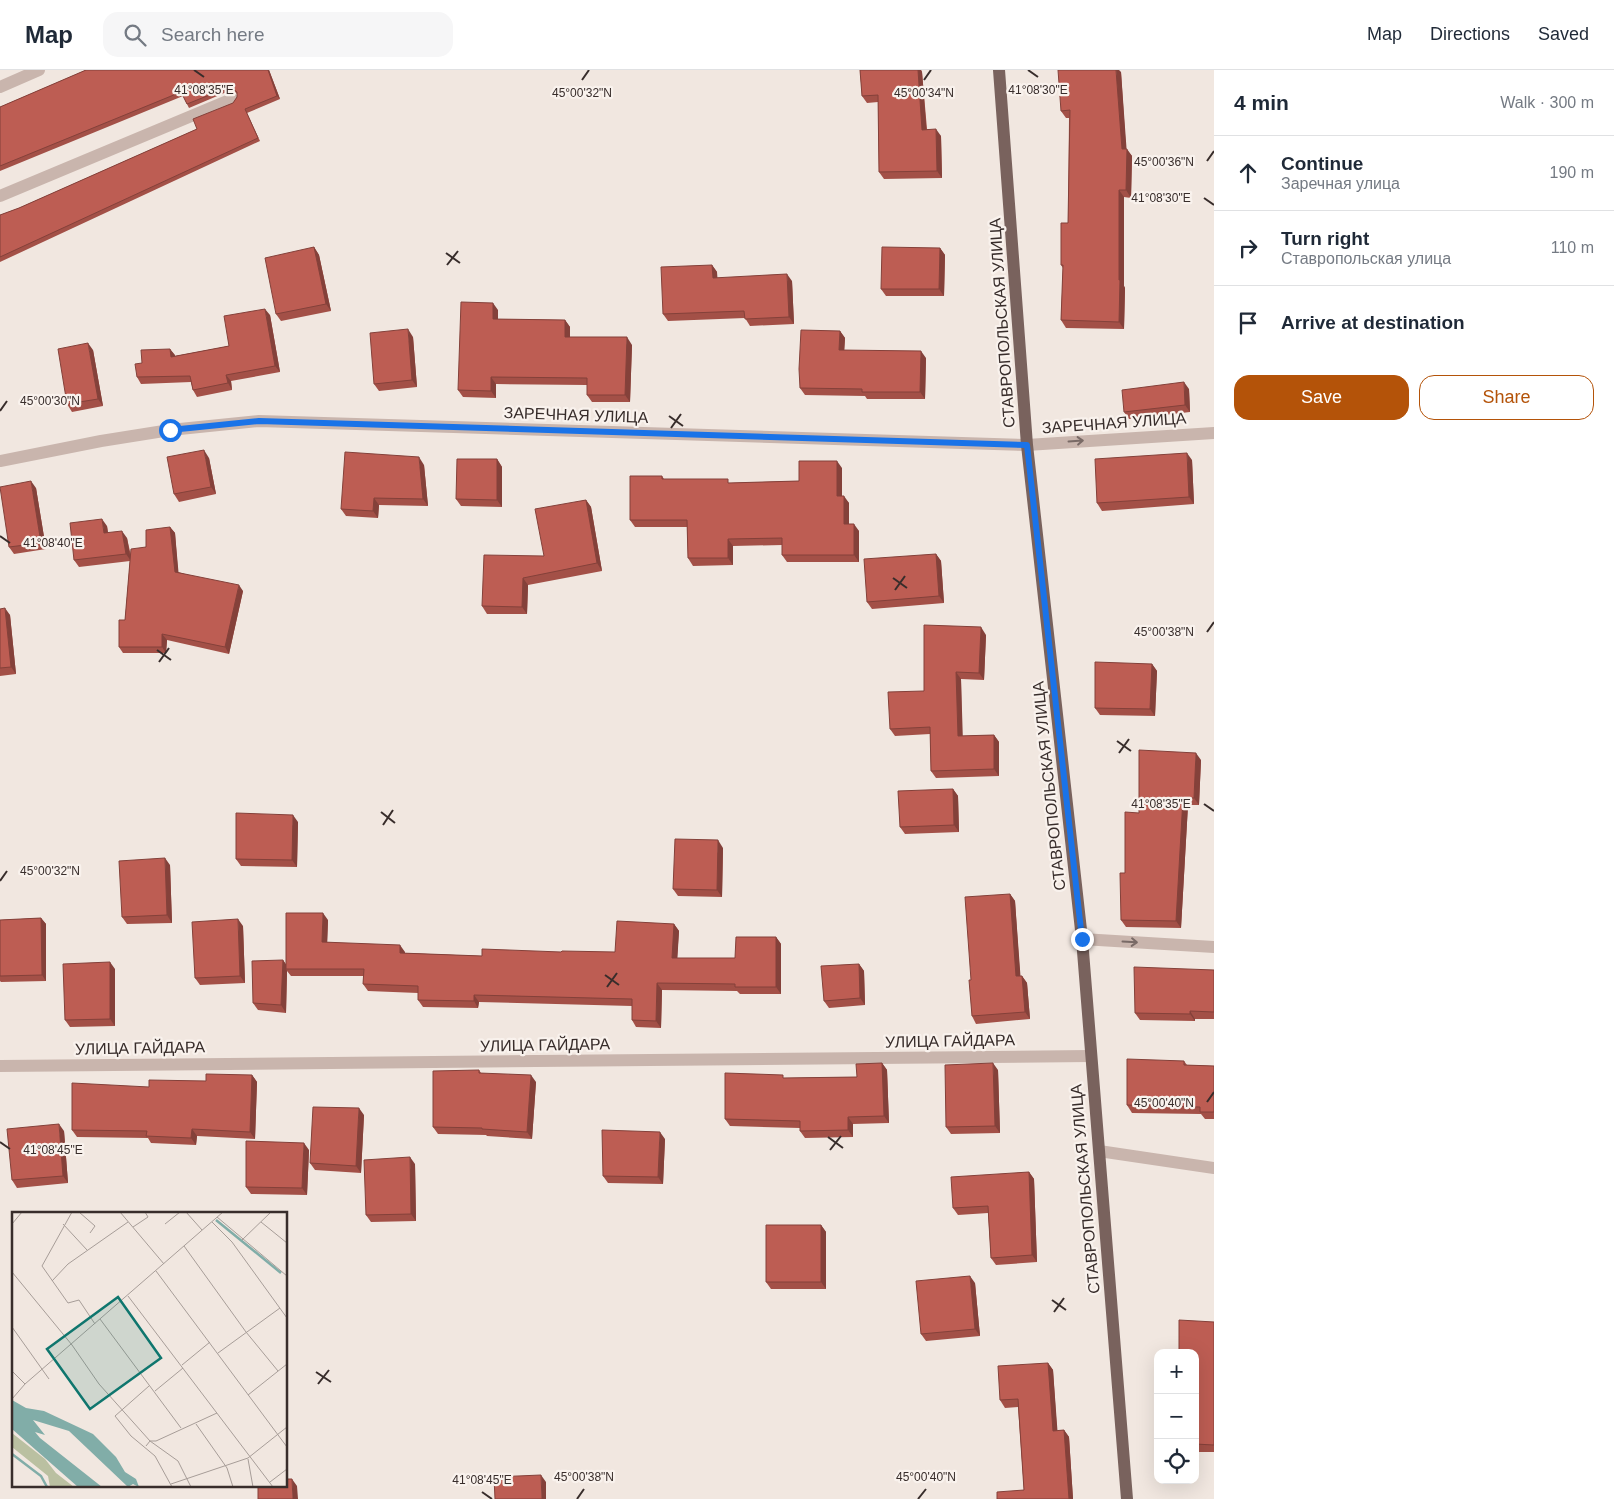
<!DOCTYPE html>
<meta charset="utf-8">
<style>
:root{--surface:#fff;--page:#f6f6f7;--text:#1f2937;--muted:#747a83;--line:#e0e1e3;--accent:#b45309}
body{margin:0;font-family:Helvetica,sans-serif;background:var(--page);color:var(--text)}
.controls{position:absolute;right:15px;bottom:15px;display:grid;overflow:hidden;border-radius:10px;box-shadow:0 5px 20px #0002}
.controls button{width:45px;height:45px;display:grid;place-items:center;padding:0;border:0;border-bottom:1px solid var(--line);background:var(--surface);color:var(--text);font:25px sans-serif}
.stop{position:absolute;width:15px;height:15px;margin:-11px;border:4px solid #1a73e8;border-radius:50%;background:#fff}
.stop.end{background:#1a73e8;border-color:#fff;box-shadow:0 1px 5px #0008}
.list{margin:0;padding:0;list-style:none}
h2{display:flex;justify-content:space-between;align-items:center;height:65px;margin:0;padding:0 20px;font-size:21px}
h2 small{font-size:16px;font-weight:400;color:var(--muted)}
.list li{display:grid;grid-template-columns:32px 1fr auto;gap:15px;align-items:center;box-sizing:border-box;height:75px;padding:0 20px;border-top:1px solid var(--line)}
.list b{display:block;font-size:19px;white-space:nowrap}
.list p{margin:0;font-size:16px;white-space:nowrap;color:var(--muted)}
.list em{font-size:16px;font-style:normal;color:var(--muted)}
.actions{display:flex;gap:10px;padding:15px 20px}
.actions a{flex:1;padding:11px 0;border:1px solid var(--accent);border-radius:15px;text-align:center;font-size:18px;color:var(--accent)}
.actions .main{background:var(--accent);color:#fff}
.icon{flex:none;width:28px;height:28px;fill:none;stroke:currentColor;stroke-width:2;stroke-linecap:round;stroke-linejoin:round}
.map{position:relative;flex:none;width:1214px;height:1429px;overflow:hidden}
header{display:flex;align-items:center;gap:30px;box-sizing:border-box;height:70px;padding:0 25px;background:var(--surface);border-bottom:1px solid var(--line)}
header strong{font-size:24px}
nav{display:flex;gap:28px;margin-inline-start:auto;font-size:18px}
.search{width:350px;height:45px;background:var(--page);display:flex;align-items:center;gap:12px;box-sizing:border-box;padding:0 18px;border-radius:15px;color:var(--muted);font-size:19px}
main{display:flex}
aside{flex:1;background:var(--surface)}
.map>svg:first-child{display:block}
.lines{fill:none;stroke-linecap:round;stroke-linejoin:round}
.minor{stroke:#c9b5ad;stroke-width:12}
.major{stroke:#79625d;stroke-width:12}
.wall{fill:#a35047}
.shaded-wall{fill:#84413a}
.building{fill:#bd5d53;stroke:#84413a}
.oneway{stroke:#796a66}
.route{stroke:#1a73e8;stroke-width:6}
.ticks{fill:none;stroke:#382d2b;stroke-width:2}
.labels{text-anchor:middle;dominant-baseline:central;stroke-width:4.5;stroke-linejoin:round;paint-order:stroke}
.street-label{font-size:16px;fill:#382d2b;stroke:#f9f2ed}
.inset-river{fill:none;stroke:#81ada8;stroke-width:2.5}
.inset-road{fill:none;stroke:#a79d98;stroke-width:1}
.view{fill:#0f766e;fill-opacity:0.15;stroke:#0f766e;stroke-width:2.5}
.inset-edge{fill:none;stroke:#382d2b;stroke-width:2.5}
.ticks-label{font-size:12px;text-anchor:middle;fill:#382d2b;stroke:#f9f2ed;stroke-width:4.5;stroke-linejoin:round;paint-order:stroke}
</style>
<header>
<strong>Map</strong>
<div class="search"><svg class="icon" aria-label="search" viewBox="0 0 24 24"><circle cx="10" cy="10" r="6"/><path d="M15 15l6 6"/></svg>Search here</div>
<nav><a>Map</a><a>Directions</a><a>Saved</a></nav>
</header>
<main>
<div class="map">
<svg width="1214" height="1429" viewBox="0 0 1214 1429">
<rect width="100%" height="100%" fill="#f1e7e0"/>
<g class="lines">
<path class="minor" d="M0,17L39,0
M0,126L232,29
M0,391L101,371L170,360L259,351L1027,375L1214,363
M1082,869L1214,877
M0,996L1090,986
M1099,1081L1214,1098"/>
<path class="major" d="M999,0L1027,375L1082,869L1127,1429"/>
</g>
<path class="wall" d="M86,0H269L280,29L247,43L260,71L0,192V145L19,138L197,59L233,33L237,27V24L234,21H229L189,38L183,26L0,101V37Z
M860,0H921L922,2L927,59L941,66L942,108L884,109L879,102L878,32L867,33L862,26Z
M1121,2L1126,79L1132,86L1131,128L1124,127V216L1125,218L1124,259L1066,258L1061,250L1063,198L1061,195L1068,153L1069,48H1066L1061,41Z
M314,177L319,185L331,241L281,251L276,244Z
M940,178L945,185L944,226H886L881,219Z
M712,195L717,202V208L792,211L794,254L750,256L745,248L668,251L663,244Z
M498,240V249L565,250L570,257V267L632,275L630,332H592L587,325V315L496,314V328L463,327L458,320Z
M270,245L280,302L231,311L232,320L197,327L193,320L191,312L141,314L137,307L142,293L170,279L175,286L229,276Z
M840,261L845,268L844,280L926,288L925,329H867L865,326L805,325L800,318Z
M413,267L417,317L379,321L374,314Z
M93,280L103,336L72,342L67,334Z
M1189,319L1190,342L1129,349L1124,342Z
M209,388L216,424L179,432L174,424Z
M497,389L502,397V437L461,436L456,429Z
M1192,390L1194,434L1102,441L1097,433Z
M424,395L428,436L379,435L378,448L346,446L341,439Z
M842,398V426L849,433V454L859,461V492H787L782,485V475L733,476V495L693,496L688,488L687,457H635L630,450L662,406L664,409L731,413L799,411Z
M36,418L46,479L14,484L9,477Z
M586,430L591,437L602,501L528,515L527,544H487L482,536L544,486Z
M107,456L108,463L127,468L131,486L146,477L170,457L175,463L178,502L243,521L229,584L167,570L166,583H123L119,577L125,550L130,491L79,497L74,490Z
M936,484L941,491L944,533L872,539L867,532Z
M0,539L10,545L16,604L0,606Z
M986,565L984,610L961,609L962,666L994,665L999,672V706L936,708L931,701L930,664L895,666L890,659L924,621Z
M1152,594L1157,601L1155,646L1100,645L1095,638Z
M1201,690L1199,735H1188L1181,858L1126,857L1121,850L1125,803L1139,743Z
M953,719L958,726L959,762L905,764L900,757Z
M298,752L297,797L241,796L236,789Z
M723,778L722,827L678,826L673,819Z
M170,795L172,853L127,854L122,847Z
M1010,824L1015,831L1020,906H1022L1027,913L1030,949L976,954L972,946L971,910Z
M41,848L46,854V911L1,912L0,911V850Z
M328,850L327,872L405,882V883L482,886L561,882H615L674,854L679,861L677,888H735L776,867L781,874V924H740L737,921L662,920L661,958L636,957L632,950V936L479,932L478,938L423,937L418,930V923L368,921L363,914L364,906H291L287,901L286,943L258,940L253,933L283,890L286,895Z
M243,856L245,913L200,915L195,908Z
M859,894L864,901L865,935L829,938L824,931Z
M115,899V956L70,957L65,950Z
M1214,900V949H1195V951L1140,950L1135,943Z
M1184,991L1187,995L1214,996V1049H1205L1201,1044L1132,1043L1127,1035Z
M882,993L887,1000L889,1053L853,1054V1067L805,1068L800,1061V1058L730,1056L725,1049L785,1008L857,1007Z
M479,1000L481,1003L536,1012L532,1069L487,1066L486,1065L438,1064L433,1057Z
M998,1000L1000,1063L951,1064L946,1057Z
M252,1005L257,1012L255,1069L197,1066L196,1075L151,1073L148,1068L77,1067L72,1060L149,1017L206,1011Z
M364,1045L361,1103L315,1100L310,1093Z
M64,1061L68,1113L17,1118L12,1110Z
M665,1069L663,1114L608,1113L603,1106Z
M309,1080L307,1125L251,1124L246,1117Z
M415,1094L416,1151L371,1152L366,1145Z
M1029,1102L1034,1109L1037,1192L996,1195L991,1188L988,1143L958,1145L953,1138Z
M821,1155L826,1162V1219H771L766,1212Z
M975,1213L980,1266L926,1271L921,1264Z
M1214,1252V1382H1195V1283Z
M1048,1293L1053,1300L1057,1361L1064,1360L1069,1367L1073,1429H997L1024,1420L1018,1337L1005,1338L1000,1330Z"/>
<path class="shaded-wall" d="M268,0H269L280,29L277,26Z
M918,0H921L922,2L927,67L922,60Z
M1116,0H1119L1121,2L1127,85V79L1132,86L1131,128L1126,120L1122,79Z
M936,59L941,66L942,108L937,101Z
M1119,120L1124,127V216L1125,218L1124,259L1119,252Z
M314,177L319,185L331,241L326,234Z
M940,178L945,185L944,226L939,219Z
M712,195L717,202L718,215L713,208Z
M787,204L792,211L794,254L789,247Z
M493,233L498,240V256L493,249Z
M265,239L270,245L280,302L275,296Z
M565,250L570,257V274L565,267Z
M408,259L413,267L417,317L412,310Z
M840,261L845,268L844,287L839,280Z
M627,267L632,275L630,332L625,325Z
M88,273L93,280L103,336L98,329Z
M170,279L175,285V293L171,287Z
M921,281L926,288L925,329L920,322Z
M226,305L231,311L232,320L228,313Z
M491,307L496,314V328L491,321Z
M1184,312L1189,319L1190,342L1185,335Z
M204,380L209,388L216,424L211,417Z
M1187,383L1192,390L1194,434L1189,427Z
M419,387L424,395L428,436L423,429Z
M497,389L502,397V437L497,430Z
M837,391L842,398V433L837,426Z
M31,411L36,418L46,479L41,473Z
M844,426L849,433V461L844,454Z
M374,428L379,435L378,448L373,441Z
M586,430L591,437L602,501L597,493Z
M102,449L107,456L109,470L104,463Z
M854,454L859,461V492L854,485Z
M170,457L175,463L179,508L175,502Z
M122,461L127,468L131,491L126,484Z
M728,469L733,476V495L728,488Z
M936,484L941,491L944,533L939,526Z
M523,508L528,515L527,544L522,537Z
M239,515L243,521L229,584L225,577Z
M5,538L10,545L16,604L11,597Z
M981,557L986,565L984,610L979,603Z
M162,564L167,570L166,583L162,577Z
M1152,594L1157,601L1155,646L1150,639Z
M956,602L961,609L963,673L958,666Z
M994,665L999,672V706L994,699Z
M1196,683L1201,690L1199,735L1194,728Z
M953,719L958,726L959,762L954,755Z
M1183,728L1188,735L1181,858L1176,851Z
M293,745L298,752L297,797L292,790Z
M718,770L723,778L722,827L717,820Z
M165,788L170,795L172,853L167,845Z
M1010,824L1015,831L1021,913L1016,906Z
M323,843L328,850L327,879L322,872Z
M41,848L46,854V911L42,905Z
M238,849L243,856L245,913L240,906Z
M674,854L679,861L677,895L672,888Z
M776,867L781,874V924L776,917Z
M400,875L405,882V890L400,883Z
M283,890L288,897L286,899L287,901L286,943L281,935Z
M110,892L115,899V956L110,949Z
M859,894L864,901L865,935L860,928Z
M1022,906L1027,913L1030,949L1025,942Z
M657,913L662,920L661,958L656,951Z
M474,925L479,932L478,938L474,931Z
M1190,941L1195,949V951L1190,944Z
M882,993L887,1000L889,1053L884,1046Z
M993,993L998,1000L1000,1063L995,1056Z
M252,1005L257,1012L255,1069L250,1062Z
M531,1005L536,1012L532,1069L527,1062Z
M359,1038L364,1045L361,1103L356,1096Z
M848,1047L853,1054V1067L848,1060Z
M59,1054L64,1061L68,1113L63,1106Z
M192,1059L197,1066L196,1075L191,1068Z
M660,1062L665,1069L663,1114L658,1107Z
M304,1073L309,1080L307,1125L302,1118Z
M410,1087L415,1094L416,1151L411,1144Z
M1029,1102L1034,1109L1037,1192L1032,1185Z
M821,1155L826,1162V1219L821,1212Z
M970,1206L975,1213L980,1266L975,1259Z
M1048,1293L1053,1300L1058,1368L1053,1361Z
M1064,1360L1069,1367L1073,1429H1069Z
M541,1405L546,1412V1429H542Z
M292,1409L297,1416L298,1429H293Z"/>
<path class="building" d="M86,0H268L277,26L245,39L258,68L0,187V145L19,138L197,59L193,49L233,33L237,27V22L231,17L227,18L187,34L181,22L0,96V37Z
M860,0H918L922,60L936,59L937,101L879,102L878,25L862,26Z
M1058,0H1116L1122,79H1127L1126,120H1119V210H1120L1119,252L1061,250L1063,195H1061V153H1068L1070,40L1061,41Z
M314,177L326,234L276,244L265,188Z
M882,177L940,178L939,219H881Z
M712,195L713,208L787,204L789,247L745,249L744,241L663,244L661,197Z
M461,232L493,233V249L565,250V267H627L625,325H587V308L491,307V321L458,320Z
M265,239L275,296L226,305L228,313L193,320L190,306L137,307L135,294L142,293L141,280L170,279L171,287L229,276L224,246Z
M408,259L412,310L374,314L370,263Z
M801,260L840,261L839,280L921,281L920,322H862V319L800,318L799,299Z
M88,273L98,329L67,334L58,279Z
M1184,312L1185,335L1124,342L1122,320Z
M204,380L211,417L174,424L167,387Z
M345,382L419,387L423,429L374,428L373,441L341,439Z
M1187,383L1189,427L1097,433L1095,389Z
M457,389H497V430L456,429Z
M799,391H837V426H844V454H854V485H782V468L728,469V488H688L687,450H630V406H662V409H728V413L799,411Z
M31,411L41,473L9,477L0,417Z
M586,430L597,493L523,508L522,537L482,536L484,485L544,486L535,439Z
M102,449L104,463L122,461L126,484L74,490L70,453Z
M170,457L175,502L239,515L225,577L162,564V577H119V550H125L131,479L146,477V460Z
M936,484L939,526L867,532L864,489Z
M5,538L11,597L0,598V539Z
M924,555L981,557L979,603L956,602L958,666L994,665V699L931,701L930,657L890,659L888,622L924,621Z
M1095,592L1152,594L1150,639L1095,638Z
M1139,680L1196,683L1194,728H1183L1176,851L1121,850L1120,803H1125V742L1139,743Z
M953,719L954,755L900,757L898,721Z
M236,743L293,745L292,790L236,789Z
M675,769L718,770L717,820L673,819Z
M165,788L167,845L122,847L119,791Z
M1010,824L1016,906H1022L1025,942L972,946L969,910H971L965,827Z
M286,843H323L322,872L400,875V883L482,886V879L561,882L562,881L615,882L617,851L674,854L672,888H735L736,867H776V917H735V914L657,913L656,951L632,950V929L474,925V931L418,930V916L363,914L364,899H286Z
M41,848L42,905L0,906V850Z
M238,849L240,906L195,908L192,852Z
M283,890L281,935L253,933L252,891Z
M110,892V949L65,950L63,894Z
M859,894L860,928L824,931L821,896Z
M1134,897L1214,900V942L1190,941V944L1135,943Z
M1127,989L1184,991V995L1214,996V1042H1200V1037L1127,1035Z
M882,993L884,1046L848,1047V1060L800,1061V1051L725,1049V1003L783,1005V1008L857,1007L856,994Z
M993,993L995,1056L946,1057L945,995Z
M479,1000V1003L531,1005L527,1062L482,1059V1058L433,1057V1001Z
M206,1004L252,1005L250,1062L192,1059L191,1068L146,1066L147,1061L72,1060V1013L149,1017V1010L206,1011Z
M313,1037L359,1038L356,1096L310,1093Z
M59,1054L63,1106L12,1110L7,1059Z
M602,1060L660,1062L658,1107L603,1106Z
M246,1071L304,1073L302,1118L246,1117Z
M410,1087L411,1144L366,1145L364,1090Z
M1029,1102L1032,1185L991,1188L988,1136L953,1138L951,1107Z
M766,1155H821V1212H766Z
M970,1206L975,1259L921,1264L916,1211Z
M1179,1250L1214,1252V1375L1195,1374V1283H1179Z
M1048,1293L1053,1361L1064,1360L1069,1429H997V1422L1024,1420L1018,1329L1000,1330L998,1296Z
M541,1405L542,1429H495L494,1407Z
M286,1409H292L293,1429H258V1415H286Z"/>
<defs><path id="oneway-shaft" d="M-6 0H5M1.5-3L5.5 0L1.5 3" fill="none" stroke-width="1.6" stroke-linecap="round" stroke-linejoin="round" transform="scale(1.25)"/></defs>
<g class="oneway">
<use href="#oneway-shaft" transform="translate(1076 371) rotate(-4)"/>
<use href="#oneway-shaft" transform="translate(1130 872) rotate(3)"/>
</g>
<g class="lines">
<path class="route" d="M170,360L259,351L1027,375L1082,869"/>
</g>
<path class="ticks" d="M194,0L204,7M1028,0L1038,7M582,10L589,0M924,10L931,0M1207,91L1214,81M1204,128L1214,135M446,183L460,193M447,195L458,181M0,341L7,331M669,346L683,356M671,358L681,344M0,466L10,473M893,508L907,518M895,520L905,506M1207,562L1214,552M157,580L171,590M159,592L169,578M1117,671L1131,681M1119,683L1129,669M1204,734L1214,741M381,742L395,753M383,755L393,740M0,811L7,801M605,905L619,915M607,917L617,903M1207,1032L1214,1022M828,1067L843,1078M0,1072L10,1079M830,1080L841,1066M1052,1230L1066,1240M1054,1242L1064,1228M316,1302L331,1312M318,1314L329,1300M482,1422L492,1429M577,1429L584,1419M918,1429L926,1419"/>
<g class="labels">
<g class="street-label">
<text transform="translate(1002 253) rotate(-94)">СТАВРОПОЛЬСКАЯ УЛИЦА</text>
<text transform="translate(576 345) rotate(2)">ЗАРЕЧНАЯ УЛИЦА</text>
<text transform="translate(1114 353) rotate(-4)">ЗАРЕЧНАЯ УЛИЦА</text>
<text transform="translate(1049 716) rotate(-96)">СТАВРОПОЛЬСКАЯ УЛИЦА</text>
<text transform="translate(950 971) rotate(-1)">УЛИЦА ГАЙДАРА</text>
<text transform="translate(545 975) rotate(-1)">УЛИЦА ГАЙДАРА</text>
<text transform="translate(140 978) rotate(-1)">УЛИЦА ГАЙДАРА</text>
<text transform="translate(1085 1119) rotate(-95)">СТАВРОПОЛЬСКАЯ УЛИЦА</text>
</g>
</g>
<g transform="translate(12 1142)">
<rect width="275" height="275" fill="#f1e7e0"/>
<path d="M0,221L33,247L44,261L62,275H38L36,264L0,235Z" fill="#bac0a1"/>
<path d="M0,188L14,196L32,199L81,222L104,245L113,260L124,267L127,275L121,272L116,275L57,219L21,208L33,223L23,220L28,226L90,275H66L0,217Z" fill="#81ada8"/>
<path class="inset-river" d="M204,8L269,61M0,242L29,264L35,275"/>
<path class="inset-road" d="M60,0L30,54L56,91L67,88L83,112M67,0L83,14L78,21M108,0L152,52M174,0L190,18M205,5L275,64M200,10L220,30L275,106M249,10L275,31M0,12L10,0M51,12L75,38M153,12L168,0M121,15L136,5L133,0M230,28L259,0M172,34L234,120L266,159M144,59L275,235M0,60L60,133L87,172L138,229L166,249L179,275M40,69L56,52L116,10M116,84L261,275M88,107L169,216M0,115L37,167M206,141L268,96M170,153L198,130M0,159L13,172M137,174L103,204L119,224L143,244L160,275M143,179L171,156M236,183L275,152M0,187L13,172L211,0M184,212L215,256L221,275M134,234L138,229H144L205,201M236,247L241,275M258,270L275,257M159,272L236,246L275,215"/>
<path class="view" d="M106,85L149,146L78,197L35,137Z"/>
<rect width="275" height="275" class="inset-edge"/>
</g>
<g class="ticks-label">
<text x="204" y="24">41°08'35"E</text>
<text x="1038" y="24">41°08'30"E</text>
<text x="582" y="27">45°00'32"N</text>
<text x="924" y="27">45°00'34"N</text>
<text x="1164" y="96">45°00'36"N</text>
<text x="1161" y="132">41°08'30"E</text>
<text x="50" y="335">45°00'30"N</text>
<text x="53" y="477">41°08'40"E</text>
<text x="1164" y="566">45°00'38"N</text>
<text x="1161" y="738">41°08'35"E</text>
<text x="50" y="805">45°00'32"N</text>
<text x="1164" y="1037">45°00'40"N</text>
<text x="53" y="1084">41°08'45"E</text>
<text x="584" y="1411">45°00'38"N</text>
<text x="926" y="1411">45°00'40"N</text>
<text x="482" y="1414">41°08'45"E</text>
</g>
</svg>
<div class="controls">
<button>+</button>
<button>−</button>
<button><svg class="icon" aria-label="locate" viewBox="0 0 24 24"><circle cx="12" cy="12" r="6"/><path d="M12 2v4M12 18v4M2 12h4M18 12h4"/></svg></button>
</div>
<div class="stop" style="left:170px;top:360px"></div>
<div class="stop end" style="left:1082px;top:869px"></div>
</div>
<aside>
<h2>4 min<small>Walk · 300 m</small></h2>
<ul class="list">
<li><svg class="icon" aria-label="ahead" viewBox="0 0 24 24"><path d="M12 20V5M6 11l6-6 6 6"/></svg><div><b>Continue</b><p>Заречная улица</p></div><em>190 m</em></li>
<li><svg class="icon" aria-label="right" viewBox="0 0 24 24"><path d="M7 20v-9h11M14 6l5 5-5 5"/></svg><div><b>Turn right</b><p>Ставропольская улица</p></div><em>110 m</em></li>
<li><svg class="icon" aria-label="arrive" viewBox="0 0 24 24"><path d="M6 21V4h12l-3 4 3 4H6"/></svg><div><b>Arrive at destination</b></div></li>
</ul>
<div class="actions"><a class="main">Save</a><a>Share</a></div>
</aside>
</main>
